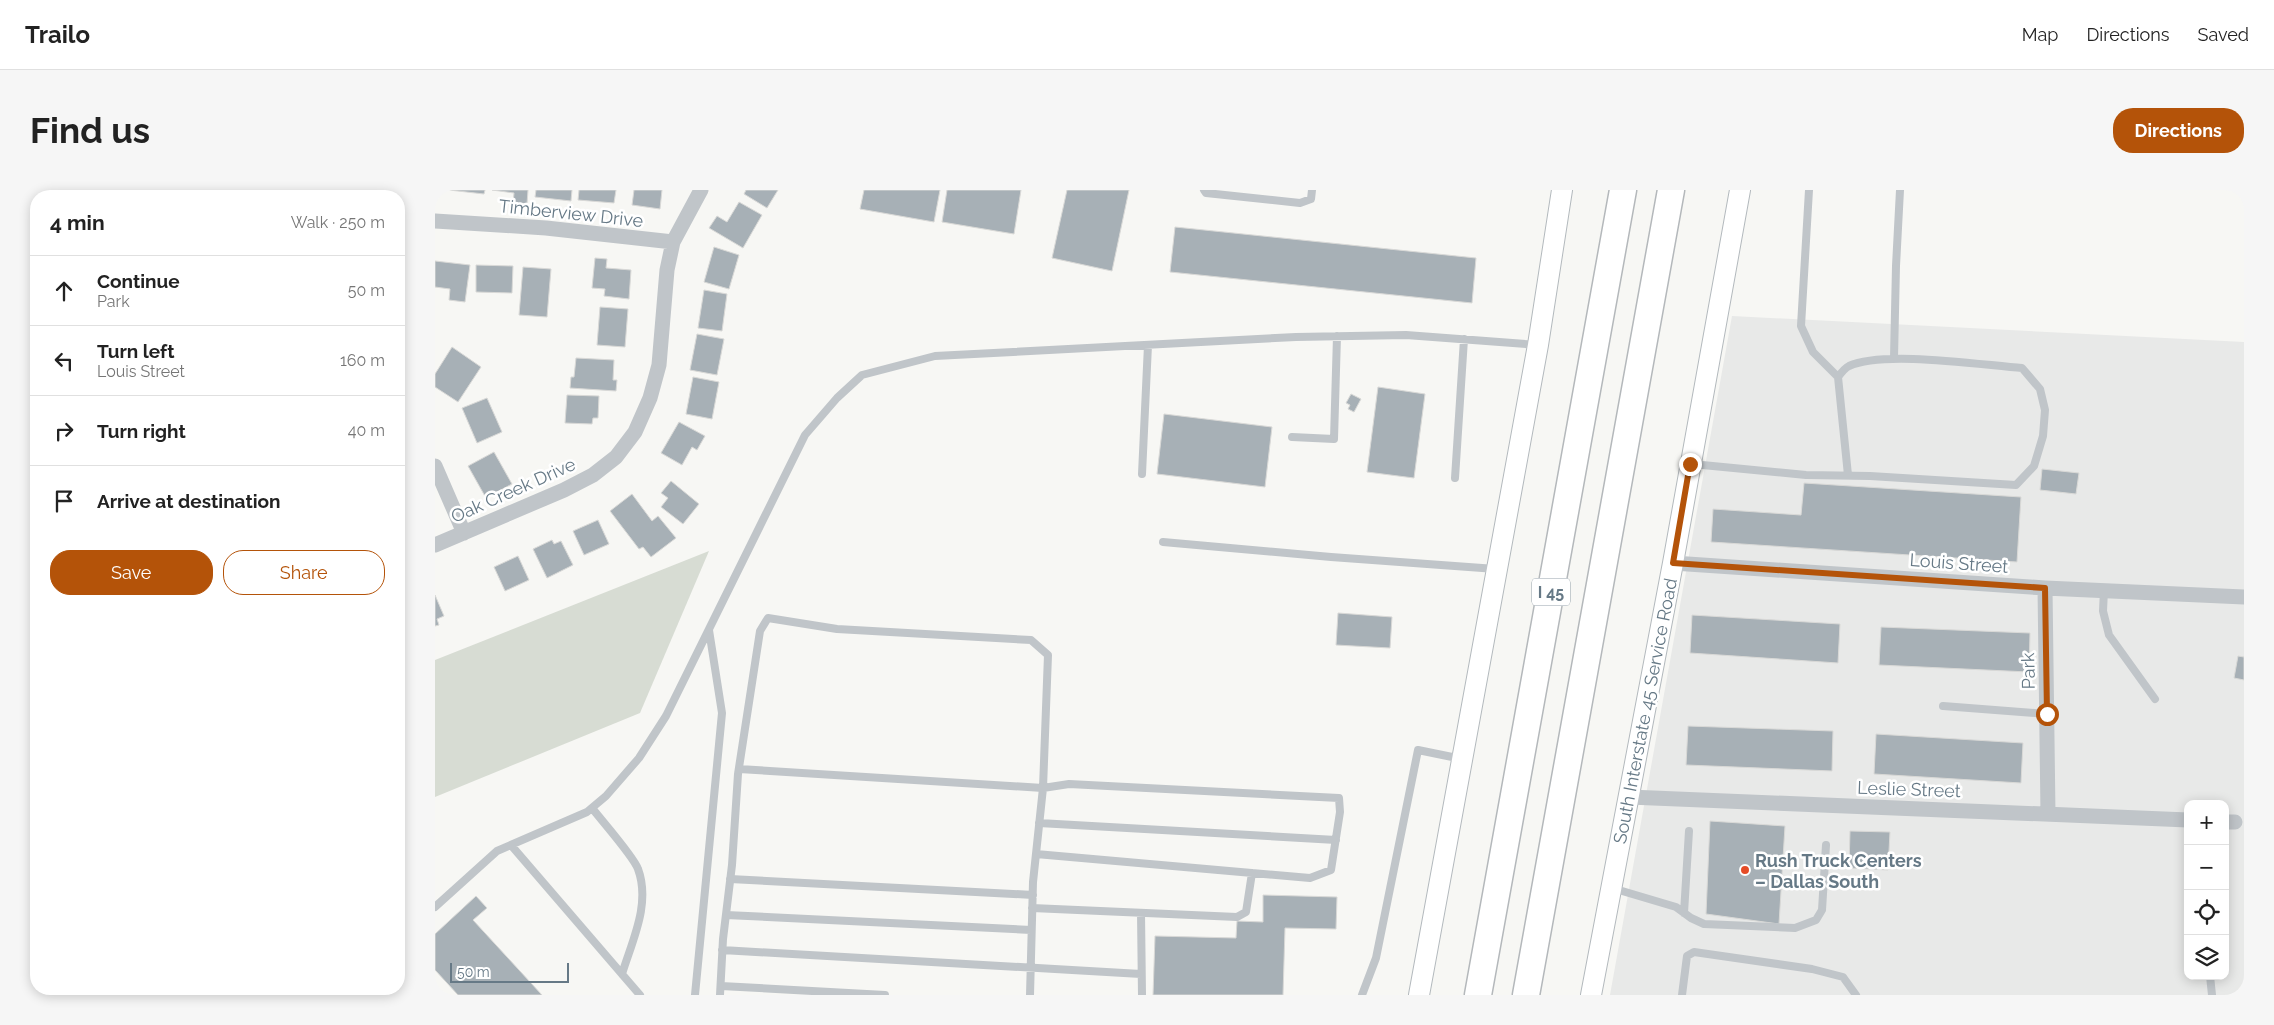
<!DOCTYPE html>
<meta charset="utf-8">
<style>
:root{--surface:#fff;--page:#f6f6f6;--text:#222;--muted:#767676;--line:#e0e0e0;--accent:#b45309}
body{margin:0;font-family:Raleway,sans-serif;background:var(--page);color:var(--text)}
.controls{position:absolute;right:15px;bottom:15px;display:grid;overflow:hidden;border-radius:10px;box-shadow:0 2px 12px #0003}
.controls button{width:45px;height:45px;display:grid;place-items:center;padding:0;border:0;border-bottom:1px solid var(--line);background:var(--surface);color:var(--text);font:25px sans-serif}
.scale{position:absolute;left:15px;bottom:12px;width:119px;box-sizing:border-box;padding-left:5px;border:2px solid #667986;border-top:0;font-size:14px;line-height:18px;white-space:nowrap;color:#667986;-webkit-text-stroke:4px #fff;paint-order:stroke}
.stop{position:absolute;width:15px;height:15px;margin:-11px;border:4px solid #b45309;border-radius:50%;background:#fff}
.stop.end{background:#b45309;border-color:#fff;box-shadow:0 1px 5px #0008}
.list{margin:0;padding:0;list-style:none}
h2{display:flex;justify-content:space-between;align-items:center;height:65px;margin:0;padding:0 20px;font-size:21px}
h2 small{font-size:16px;font-weight:400;color:var(--muted)}
.list li{display:grid;grid-template-columns:32px 1fr auto;gap:15px;align-items:center;box-sizing:border-box;height:70px;padding:0 20px;border-top:1px solid var(--line)}
.list b{display:block;font-size:19px;white-space:nowrap}
.list p{margin:0;font-size:16px;white-space:nowrap;color:var(--muted)}
.list em{font-size:16px;font-style:normal;color:var(--muted)}
.actions{display:flex;gap:10px;padding:15px 20px}
.actions a{flex:1;padding:11px 0;border:1px solid var(--accent);border-radius:20px;text-align:center;font-size:18px;color:var(--accent)}
.actions .main{background:var(--accent);color:#fff}
.icon{flex:none;width:28px;height:28px;fill:none;stroke:currentColor;stroke-width:2;stroke-linecap:round;stroke-linejoin:round}
.map{position:relative;flex:none;width:1809px;height:805px;overflow:hidden;border-radius:20px}
header{display:flex;align-items:center;gap:30px;box-sizing:border-box;height:70px;padding:0 25px;background:var(--surface);border-bottom:1px solid var(--line)}
header strong{font-size:24px}
nav{display:flex;gap:28px;margin-inline-start:auto;font-size:18px}
.intro{display:flex;align-items:center;justify-content:space-between;box-sizing:border-box;height:120px;padding:0 30px}
h1{margin:0;font-size:35px}
.button{padding:12px 22px;border-radius:20px;background:var(--accent);color:#fff;font-size:18px;font-weight:700}
main{display:flex;gap:30px;padding:0 30px}
aside{flex:1;background:var(--surface);border-radius:20px;box-shadow:0 2px 12px #0003}
.map>svg:first-child{display:block}
.built{fill:#e8e9e8;fill-rule:evenodd}
.green{fill:#d7dcd3}
.building{fill:#a7b0b6;stroke:#d9d9d7}
.lines{fill:none;stroke-linecap:round;stroke-linejoin:round}
.secondary-casing{stroke:#b3b9bd;stroke-width:22}
.highway-casing{stroke:#b4b8bb;stroke-width:29}
.lane{stroke:#c0c5c9;stroke-width:8}
.street{stroke:#c0c5c9;stroke-width:15}
.secondary{stroke:#fff;stroke-width:20}
.highway{stroke:#fff;stroke-width:26}
.route{stroke:#b45309;stroke-width:6}
.poi-dot{fill:#e54b26;stroke:#fff;stroke-width:2}
.labels{text-anchor:middle;dominant-baseline:central;stroke-width:5;stroke-linejoin:round;paint-order:stroke}
.shield{fill:#fff;stroke:#94a1aa;stroke-width:1}
.shield-label{font-size:16px;font-weight:bold;fill:#667986}
.street-label{font-size:18px;fill:#667986;stroke:#fff}
.poi-label{font-size:18px;font-weight:bold;fill:#667986;stroke:#fff;text-anchor:start}
</style>
<header>
<strong>Trailo</strong>
<nav><a>Map</a><a>Directions</a><a>Saved</a></nav>
</header>
<div class="intro"><h1>Find us</h1><a class="button">Directions</a></div>
<main>
<aside>
<h2>4 min<small>Walk · 250 m</small></h2>
<ul class="list">
<li><svg class="icon" aria-label="ahead" viewBox="0 0 24 24"><path d="M12 20V5M6 11l6-6 6 6"/></svg><div><b>Continue</b><p>Park</p></div><em>50 m</em></li>
<li><svg class="icon" aria-label="left" viewBox="0 0 24 24"><path d="M17 20v-9H6M10 6l-5 5 5 5"/></svg><div><b>Turn left</b><p>Louis Street</p></div><em>160 m</em></li>
<li><svg class="icon" aria-label="right" viewBox="0 0 24 24"><path d="M7 20v-9h11M14 6l5 5-5 5"/></svg><div><b>Turn right</b></div><em>40 m</em></li>
<li><svg class="icon" aria-label="arrive" viewBox="0 0 24 24"><path d="M6 21V4h12l-3 4 3 4H6"/></svg><div><b>Arrive at destination</b></div></li>
</ul>
<div class="actions"><a class="main">Save</a><a>Share</a></div>
</aside>
<div class="map">
<svg width="1809" height="805" viewBox="0 0 1809 805">
<rect width="100%" height="100%" fill="#f7f7f4"/>
<path class="built" d="M1297,126L1809,152V805H1175ZM1753,614H1790V786H1753Z"/>
<path class="green" d="M274,361L205,523L0,607V470Z"/>
<path class="building" d="M14,0H50L49,4Z
M57,0H93L92,14L78,13L79,3Z
M101,0H137L136,11L100,7Z
M144,0H181L179,13L143,10Z
M199,0H227L225,19L197,15Z
M311,0H343L332,18L309,4Z
M429,0H505L499,32L425,19Z
M512,0H586L579,44L507,32Z
M632,0H694L677,81L617,68Z
M304,12L327,25L308,58L274,38L282,26L292,32Z
M740,37L1041,68L1037,113L735,82Z
M279,57L304,65L294,99L269,92Z
M160,68L172,69L171,78L196,80L194,109L169,106L170,99L157,98Z
M0,71L35,75L30,112L14,110L15,99L0,97Z
M41,75L78,76L77,103L41,102Z
M88,77L116,79L112,127L84,125Z
M269,100L292,104L287,141L263,138Z
M165,117L193,119L190,157L162,155Z
M262,144L289,149L282,185L255,180Z
M17,157L46,177L23,212L0,197V184Z
M141,168L179,170L178,190H182L181,201L135,198L136,187H139Z
M258,187L284,192L277,229L251,224Z
M943,197L990,204L979,288L932,282Z
M916,204L926,209L919,222L913,219L915,215L911,213Z
M132,205L164,206L163,228H158L157,234L130,233Z
M52,208L67,242L42,253L27,218Z
M729,224L837,237L830,297L722,284Z
M244,232L270,246L262,260L257,257L247,275L226,263Z
M59,262L77,294L51,308L33,276Z
M1607,279L1644,283L1641,304L1605,300Z
M236,291L264,314L248,334L226,317L233,308L226,303Z
M1369,293L1586,307L1582,372L1276,352L1278,319L1366,325Z
M197,304L217,331L223,326L241,348L216,367L208,357L204,359L175,321Z
M163,330L174,354L149,365L138,341Z
M117,350L119,354L126,351L138,375L112,388L98,359Z
M83,366L94,390L70,401L59,377Z
M0,405L9,426L2,429L4,435L0,436Z
M903,423L957,427L955,458L901,455Z
M1257,425L1405,434L1403,473L1255,463Z
M1446,437L1595,443L1594,482L1444,475Z
M1803,466L1809,467V490L1799,488Z
M1253,536L1398,541L1397,581L1251,575Z
M1441,544L1588,553L1586,593L1439,584Z
M1275,631L1350,636L1344,734L1271,724Z
M1415,641L1455,642L1453,680L1414,678Z
M828,705L902,707L901,739L850,738L848,805H718L720,746L801,748L802,731L828,732Z
M41,706L52,718L38,730L107,805H23L0,780V744Z"/>
<g class="lines">
<g class="secondary-casing">
<path id="secondary" d="M984,805L1103,155L1127,0
M1156,805L1238,373L1305,0"/>
</g>
<g class="highway-casing">
<path id="highway" d="M1043,805L1188,0
M1091,805L1236,0"/>
</g>
<path class="lane" d="M769,0L771,3L865,13L876,9L877,0
M1374,0L1366,136L1378,162L1403,187
M1459,168L1461,76L1465,0
M857,247L899,249L902,146
M1257,274L1371,285L1435,286L1581,295L1599,276L1608,246L1610,220L1605,199L1587,178C1546,175 1449,160 1414,176C1410,178 1406,183 1403,187L1413,285
M707,284L713,155
M1020,288L1029,149
M728,352L896,367L1061,379
M1669,400L1668,421L1674,445L1720,509
M1508,516L1612,524
M157,618C167,631 199,667 203,679C216,714 197,751 187,784
M604,633L901,650
M76,655L205,805
M295,689L598,705
M1177,698L1241,717L1256,728L1269,734L1360,738L1381,730L1387,720L1391,655
M0,717L62,661L152,622L171,606L204,568L231,526L370,245L402,208L427,185L500,166L861,147L971,145L1103,155
M597,718L802,727L811,722L817,683
M706,723L707,805
M1249,723L1254,641
M291,725L596,740
M287,760L706,784
M1775,786L1777,805
M286,796L450,805
M260,805L287,523L274,440
M285,805L288,749L297,675L303,584L325,441L333,428L402,439L596,450L613,465L608,598L304,579
M595,805L598,692L608,598L634,594L904,608L905,622L896,680L875,688L601,664
M927,805L941,768L983,560L1027,569
M1247,805L1252,766L1259,762L1377,779L1408,787L1421,805"/>
<path class="street" d="M0,31L111,38L238,52
M0,276L29,343
M0,355L129,300L158,285L181,267L200,242L215,208L224,175L232,80L238,52L266,0
M1238,373L1610,398L1809,407
M1610,398L1613,624
M1194,607L1753,630
M1790,632H1800"/>
<use href="#secondary" class="secondary"/>
<use href="#highway" class="highway"/>
</g>
<g class="lines">
<path class="route" d="M1255,274L1238,373L1610,398L1612,524"/>
</g>
<circle class="poi-dot" cx="1310" cy="680" r="5"/>
<g class="labels">
<rect class="shield" x="1097" y="388.5" width="38" height="27" rx="4"/>
<g class="shield-label">
<text x="1116" y="402">I 45</text>
</g>
<g class="street-label">
<text transform="translate(136 23) rotate(6)">Timberview Drive</text>
<text transform="translate(78 300) rotate(-24)">Oak Creek Drive</text>
<text transform="translate(1524 373) rotate(4)">Louis Street</text>
<text transform="translate(1593 481) rotate(-91)">Park</text>
<text transform="translate(1210 521) rotate(-79)">South Interstate 45 Service Road</text>
<text transform="translate(1474 599) rotate(2)">Leslie Street</text>
</g>
<g class="poi-label">
<text x="1320" y="670">Rush Truck Centers<tspan x="1320" dy="21">– Dallas South</tspan></text>
</g>
</g>
</svg>
<div class="controls">
<button>+</button>
<button>−</button>
<button><svg class="icon" aria-label="locate" viewBox="0 0 24 24"><circle cx="12" cy="12" r="6"/><path d="M12 2v4M12 18v4M2 12h4M18 12h4"/></svg></button>
<button><svg class="icon" aria-label="layers" viewBox="0 0 24 24"><path d="M12 4l9 5-9 5-9-5zM3 14l9 5 9-5"/></svg></button>
</div>
<div class="scale">50 m</div>
<div class="stop" style="left:1612px;top:524px"></div>
<div class="stop end" style="left:1255px;top:274px"></div>
</div>
</main>
